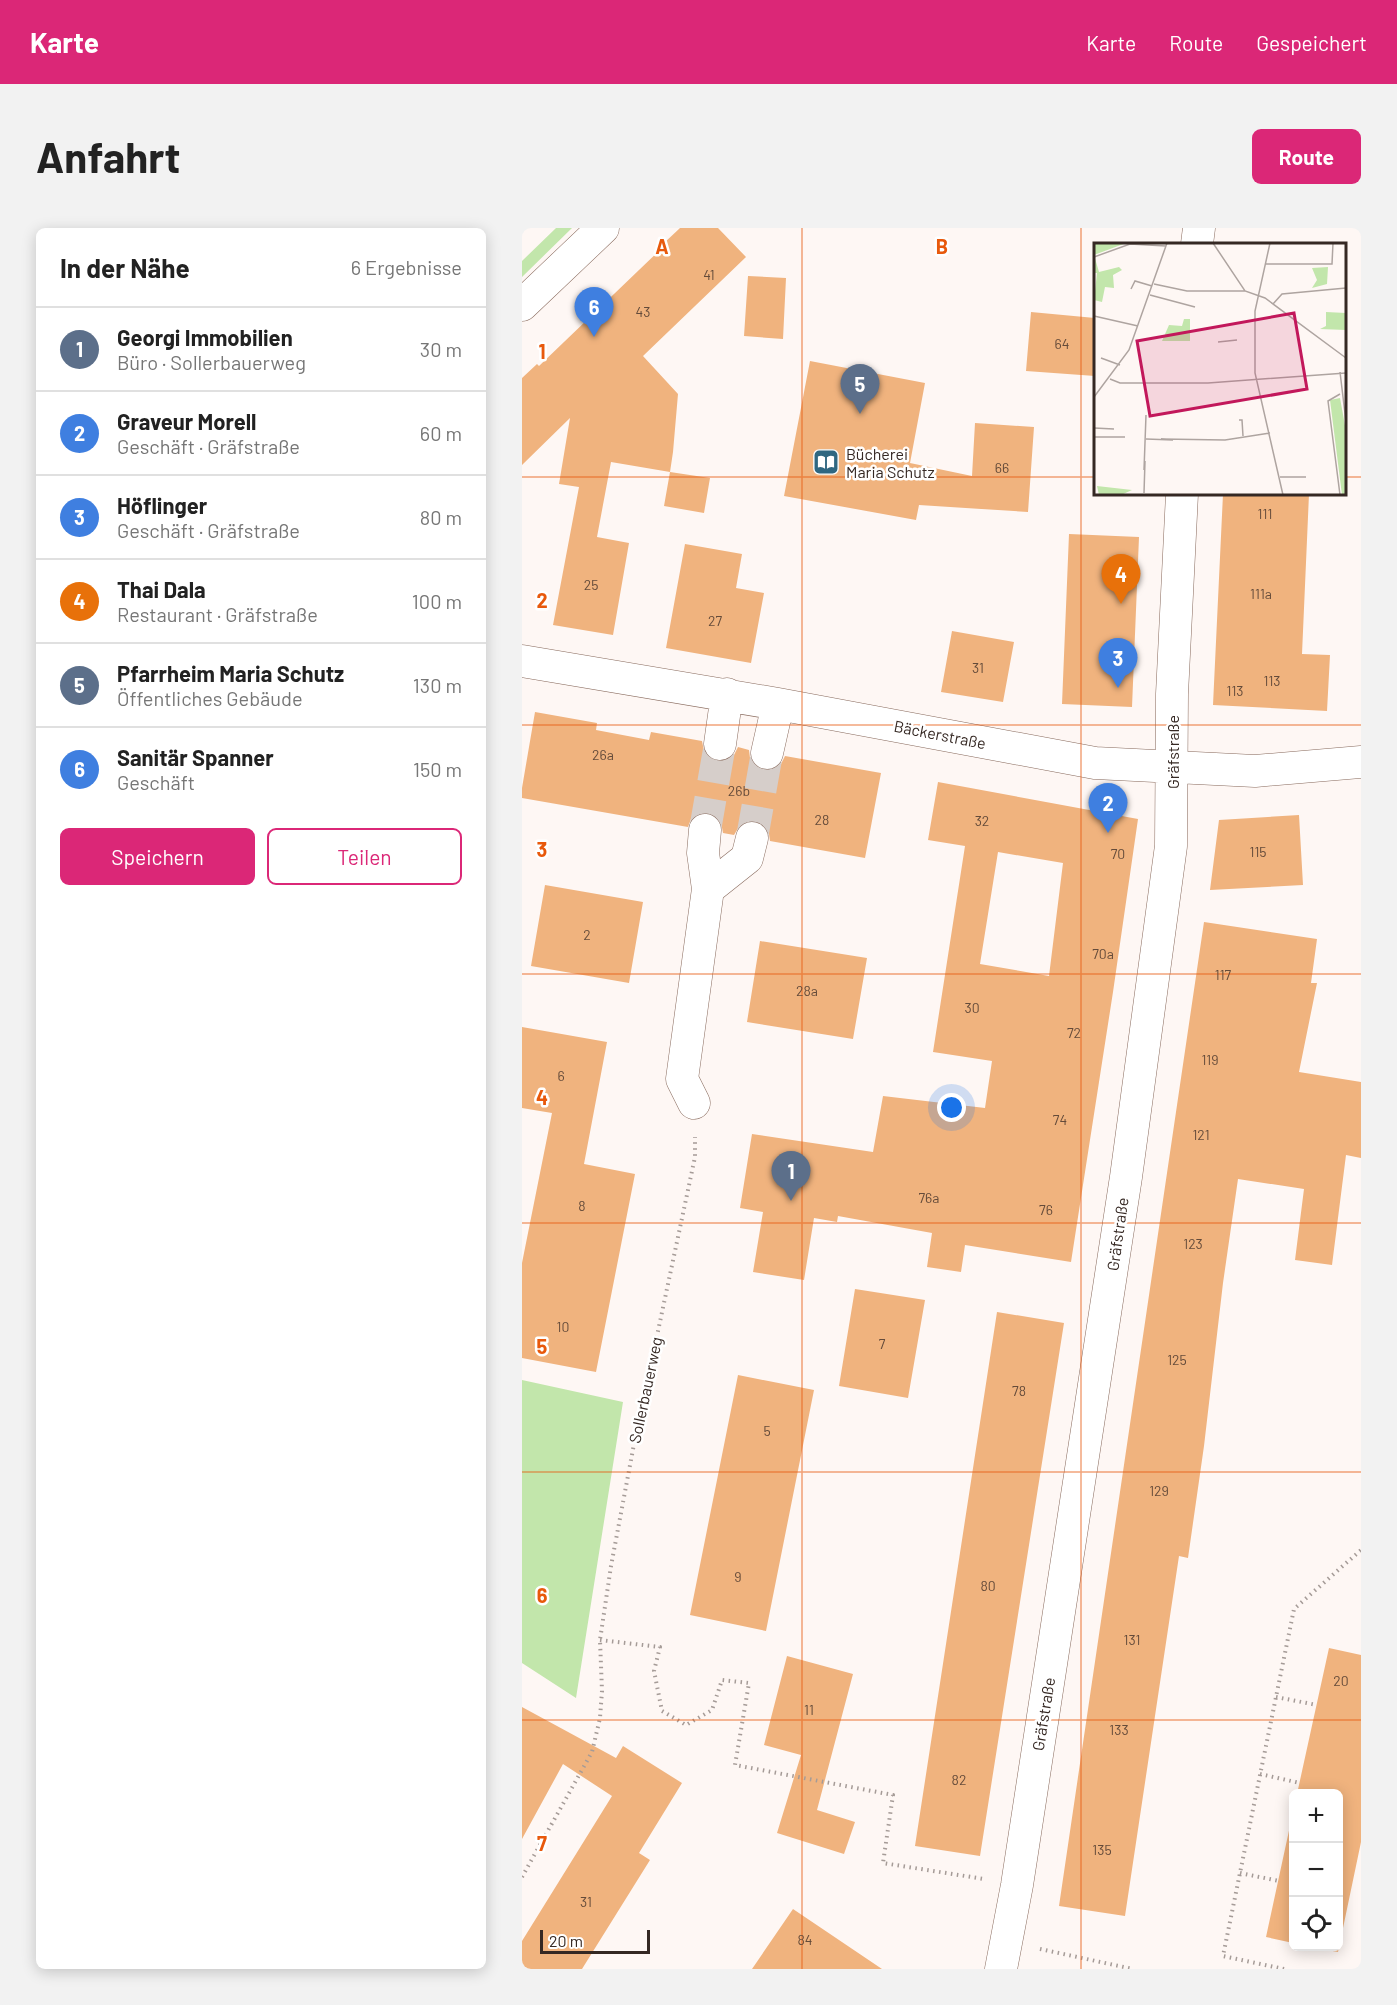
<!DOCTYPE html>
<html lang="de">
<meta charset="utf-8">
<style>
:root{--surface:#fff;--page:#f2f2f2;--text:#222;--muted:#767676;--line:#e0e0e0;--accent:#db2777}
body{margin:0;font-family:Barlow,sans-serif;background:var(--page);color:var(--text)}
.controls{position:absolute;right:18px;bottom:18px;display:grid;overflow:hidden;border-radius:9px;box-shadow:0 3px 15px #0003}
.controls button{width:54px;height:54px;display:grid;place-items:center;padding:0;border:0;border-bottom:2px solid var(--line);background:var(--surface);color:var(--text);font:30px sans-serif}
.scale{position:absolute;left:18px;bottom:15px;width:110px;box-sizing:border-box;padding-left:6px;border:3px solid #352823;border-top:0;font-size:16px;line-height:21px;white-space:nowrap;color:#352823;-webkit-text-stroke:4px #fff;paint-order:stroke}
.you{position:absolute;left:430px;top:880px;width:21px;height:21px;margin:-15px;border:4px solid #fff;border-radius:50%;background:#1a73e8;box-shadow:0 0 0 9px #1a73e833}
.badge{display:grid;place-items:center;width:39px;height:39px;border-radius:50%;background:var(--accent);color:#fff;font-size:20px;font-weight:700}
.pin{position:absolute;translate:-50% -50px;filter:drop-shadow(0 2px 3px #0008)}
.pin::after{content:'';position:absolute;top:32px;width:21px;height:18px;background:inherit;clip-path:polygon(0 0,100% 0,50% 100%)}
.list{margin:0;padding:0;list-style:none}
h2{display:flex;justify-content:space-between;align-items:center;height:78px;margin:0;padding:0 24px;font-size:26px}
h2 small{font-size:20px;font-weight:400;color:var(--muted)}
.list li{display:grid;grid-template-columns:39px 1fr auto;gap:18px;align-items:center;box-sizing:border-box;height:84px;padding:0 24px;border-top:2px solid var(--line)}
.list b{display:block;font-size:22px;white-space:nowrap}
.list p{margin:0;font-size:20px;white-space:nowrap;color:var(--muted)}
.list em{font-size:20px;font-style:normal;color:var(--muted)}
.actions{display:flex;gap:12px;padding:18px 24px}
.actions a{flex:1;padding:14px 0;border:2px solid var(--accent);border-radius:9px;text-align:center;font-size:21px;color:var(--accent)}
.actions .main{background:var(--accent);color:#fff}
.icon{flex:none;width:33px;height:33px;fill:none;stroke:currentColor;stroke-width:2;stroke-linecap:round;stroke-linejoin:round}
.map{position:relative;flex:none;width:839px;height:1741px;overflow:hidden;border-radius:9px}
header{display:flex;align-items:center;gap:36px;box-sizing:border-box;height:84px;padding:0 30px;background:var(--accent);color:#fff}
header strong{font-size:28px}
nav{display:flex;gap:33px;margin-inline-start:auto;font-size:21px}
.intro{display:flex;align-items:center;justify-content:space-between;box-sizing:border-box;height:144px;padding:0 36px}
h1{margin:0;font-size:42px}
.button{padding:15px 27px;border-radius:9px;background:var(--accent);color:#fff;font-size:21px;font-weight:700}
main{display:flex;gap:36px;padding:0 36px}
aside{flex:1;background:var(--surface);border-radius:9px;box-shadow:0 3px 15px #0003}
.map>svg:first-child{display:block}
.green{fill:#c2e6ab}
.building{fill:#f0b37e;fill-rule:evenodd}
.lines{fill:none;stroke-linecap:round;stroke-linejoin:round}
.street-tunnel{stroke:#d6ceca;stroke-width:32;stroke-dasharray:32 16;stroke-linecap:butt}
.street-casing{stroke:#886a5d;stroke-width:33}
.path{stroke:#a59b97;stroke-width:4;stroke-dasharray:1.5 4.5;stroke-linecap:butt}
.street{stroke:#fff;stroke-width:32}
.grid{fill:none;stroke:#e8590c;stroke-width:1.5;stroke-opacity:0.55}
.labels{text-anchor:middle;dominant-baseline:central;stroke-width:5;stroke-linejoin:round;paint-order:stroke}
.number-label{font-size:14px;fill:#644b3a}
.poi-label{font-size:16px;fill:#352823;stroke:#fff;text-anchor:start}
.street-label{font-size:16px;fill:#352823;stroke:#fff}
.inset-road{fill:none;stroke:#aea4a0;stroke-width:1.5}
.view{fill:#c2185b;fill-opacity:0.15;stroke:#c2185b;stroke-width:3}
.inset-edge{fill:none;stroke:#352823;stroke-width:3}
.grid-label{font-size:20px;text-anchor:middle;font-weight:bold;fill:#e8590c;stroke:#fff;stroke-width:5;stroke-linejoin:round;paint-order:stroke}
</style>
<header>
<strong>Karte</strong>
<nav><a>Karte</a><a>Route</a><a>Gespeichert</a></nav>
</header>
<div class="intro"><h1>Anfahrt</h1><a class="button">Route</a></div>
<main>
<aside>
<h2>In der Nähe<small>6 Ergebnisse</small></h2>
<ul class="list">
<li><span class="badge" style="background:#5c6f8a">1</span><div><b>Georgi Immobilien</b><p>Büro · Sollerbauerweg</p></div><em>30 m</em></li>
<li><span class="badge" style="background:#3f7fe0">2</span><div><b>Graveur Morell</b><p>Geschäft · Gräfstraße</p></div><em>60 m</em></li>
<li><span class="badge" style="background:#3f7fe0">3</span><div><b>Höflinger</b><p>Geschäft · Gräfstraße</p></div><em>80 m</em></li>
<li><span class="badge" style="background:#e8710a">4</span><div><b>Thai Dala</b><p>Restaurant · Gräfstraße</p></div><em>100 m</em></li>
<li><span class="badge" style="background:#5c6f8a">5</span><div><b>Pfarrheim Maria Schutz</b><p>Öffentliches Gebäude</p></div><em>130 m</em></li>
<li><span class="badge" style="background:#3f7fe0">6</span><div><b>Sanitär Spanner</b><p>Geschäft</p></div><em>150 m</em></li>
</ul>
<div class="actions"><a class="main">Speichern</a><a>Teilen</a></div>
</aside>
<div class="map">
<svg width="839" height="1741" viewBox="0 0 839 1741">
<rect width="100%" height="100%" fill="#fef7f4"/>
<path class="green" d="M34,0H50L0,49V33Z
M0,1152L101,1174L54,1470L0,1435Z"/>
<path class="building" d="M158,0H196L224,29L121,128L156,166L151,224L148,244L89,234L75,309L107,315L91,407L31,397L57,259L37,256L48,190L0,237V150L15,136L17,138L142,18L141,16Z
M226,48L264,50L261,111L222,108Z
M509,84L573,90V148L504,143Z
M288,133L403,155L388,235L450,248L453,195L512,199L506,284L397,277L394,292L262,268Z
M148,244L188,250L182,285L142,278Z
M701,266H787L780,426L808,427L805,483L691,477Z
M547,306L617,309L610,479L540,476Z
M163,316L220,326L214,360L242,365L229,435L144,420Z
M430,403L492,414L481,474L419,464Z
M13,484L75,495L74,502L127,512L129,504L180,513L182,523L187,530L195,534L205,532L212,527L216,519L227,522L228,530L232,538L242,543L251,542L258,538L263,528L359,545L343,630L248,613L247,606L243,598L234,592L226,593L218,597L212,607L201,605L199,594L194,588L185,584L175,586L169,591L166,599L0,570V560Z
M416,554L616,591L591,764L549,1034L443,1017L439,1044L405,1039L410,1005L316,988L315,994L292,990L282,1052L231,1044L241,984L218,980L230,906L351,924L361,868L463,880L470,833L411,824L443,618L406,612ZM476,624L541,635L527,748L458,736Z
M777,587L781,657L688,662L697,592Z
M23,657L121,674L107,755L9,738Z
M682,694L795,711L789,755H795L777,844L839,854V930L824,927L810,1037L773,1032L782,961L716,951L701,1055L682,1218L666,1330L657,1328L603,1688L537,1678Z
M238,713L345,730L331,811L225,794Z
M0,799L85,814L62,936L113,946L74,1144L0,1130V1035L30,885L0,880Z
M333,1061L403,1072L386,1170L317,1158Z
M475,1084L542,1095L458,1628L393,1618Z
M216,1147L292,1162L244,1403L168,1387Z
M807,1420L839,1427V1614L816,1724L788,1719H816V1566H775Z
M265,1428L331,1446L295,1582L333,1594L322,1626L255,1605L279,1527L242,1517Z
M0,1479L94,1530L101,1518L160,1555L117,1625L128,1632L60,1741H0V1713L90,1568L41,1536L0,1611Z
M771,1584V1715L744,1709Z
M271,1681L360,1741H230Z"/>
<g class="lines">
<path class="street-tunnel" d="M183,602L198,516
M230,610L245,525"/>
<g class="street-casing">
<path id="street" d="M675,16L677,0
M0,77L81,0
M0,433L256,476L573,535L733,543L839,534
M198,516L205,466
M245,525L256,476
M183,602L181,625L186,661L225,630L230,610
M172,875L160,851L186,661
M479,1741L495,1657L604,949L649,618L650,466L660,266"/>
</g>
<path class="path" d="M78,1412L138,1419L132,1443L140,1483L164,1497L190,1482L200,1452L227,1455L213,1537L371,1567L361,1635L462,1651
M754,1469L795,1477
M738,1546L778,1555
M718,1645L757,1653
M0,1649L70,1524L78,1490L80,1463L78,1412L89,1338L112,1216L173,929V909
M518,1721L611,1741
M762,1741L701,1728L772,1381L839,1322"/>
<use href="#street" class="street"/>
</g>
<path class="grid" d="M280,0V1741M559,0V1741M0,249H574M822,249H839M0,497H839M0,746H839M0,995H839M0,1244H839M0,1492H839"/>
<defs>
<g id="library-square" transform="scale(1.35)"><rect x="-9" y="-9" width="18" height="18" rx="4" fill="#2f6781" stroke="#fff"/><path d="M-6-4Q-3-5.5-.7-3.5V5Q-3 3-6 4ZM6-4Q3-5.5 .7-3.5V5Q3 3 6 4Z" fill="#fff"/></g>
</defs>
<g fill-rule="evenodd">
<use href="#library-square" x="304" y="234"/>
</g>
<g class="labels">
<g class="number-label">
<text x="187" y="46">41</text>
<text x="121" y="83">43</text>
<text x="540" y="115">64</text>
<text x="480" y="239">66</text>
<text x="743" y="285">111</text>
<text x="69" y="356">25</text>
<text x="739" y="365">111a</text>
<text x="193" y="392">27</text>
<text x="456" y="439">31</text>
<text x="750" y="452">113</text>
<text x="713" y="462">113</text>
<text x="81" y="526">26a</text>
<text x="217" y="562">26b</text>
<text x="300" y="591">28</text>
<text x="460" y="592">32</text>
<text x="736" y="623">115</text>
<text x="596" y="625">70</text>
<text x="65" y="706">2</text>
<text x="581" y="725">70a</text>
<text x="701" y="746">117</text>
<text x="285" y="762">28a</text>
<text x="450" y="779">30</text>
<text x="552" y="804">72</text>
<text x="688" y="831">119</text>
<text x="39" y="847">6</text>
<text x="538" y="891">74</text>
<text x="679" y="906">121</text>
<text x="407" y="969">76a</text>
<text x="60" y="977">8</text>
<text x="524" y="981">76</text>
<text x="671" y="1015">123</text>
<text x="41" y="1098">10</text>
<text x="360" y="1115">7</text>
<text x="655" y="1131">125</text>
<text x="497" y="1162">78</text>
<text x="245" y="1202">5</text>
<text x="637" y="1262">129</text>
<text x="216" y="1348">9</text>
<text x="466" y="1357">80</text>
<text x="610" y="1411">131</text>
<text x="819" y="1452">20</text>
<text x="287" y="1481">11</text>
<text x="597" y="1501">133</text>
<text x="437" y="1551">82</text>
<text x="580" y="1621">135</text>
<text x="64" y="1673">31</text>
<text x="283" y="1711">84</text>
</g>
<g class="poi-label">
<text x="324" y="225">Bücherei<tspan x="324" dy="18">Maria Schutz</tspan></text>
</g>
<g class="street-label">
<text transform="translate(418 506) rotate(11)">Bäckerstraße</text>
<text transform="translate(650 524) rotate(-90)">Gräfstraße</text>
<text transform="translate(595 1006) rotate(-82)">Gräfstraße</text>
<text transform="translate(123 1162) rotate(-78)">Sollerbauerweg</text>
<text transform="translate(521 1486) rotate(-81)">Gräfstraße</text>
</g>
</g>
<g transform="translate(572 15)">
<rect width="252" height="252" fill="#fef7f4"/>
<path d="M0,0H32L0,12L5,29L25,24L28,27L19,32L20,45L11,44L8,59L0,57L3,30H0ZM234,24L233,41L218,45L223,37L218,25ZM232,69L252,70V87L226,86L232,83ZM90,76H96V98H68L75,82L88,83ZM246,155L252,188V252H248L236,157ZM3,243L38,247L27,252H5Z" fill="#c2e6ab"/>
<path class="inset-road" d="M119,0L151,48L171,55L252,115M176,0L161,68V130L189,252M0,14L36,1L72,3M172,21H238L239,0M60,41L93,48H151M37,46L41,38L58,43M56,52L101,64M179,61L188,51L252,45M0,73L44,83M124,99L143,97M7,115L26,122M246,129L252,179M16,136L26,140H114L252,130M0,154L35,107L73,0M145,177H148L149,193M0,185L20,186M0,194H31M52,196L79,197M67,196L131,197L176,190M50,227L52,172M186,234H212M50,250L51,218M40,252H91M246,252L234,158L246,151"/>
<path class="view" d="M200,70L213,146L56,173L43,98Z"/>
<rect width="252" height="252" class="inset-edge"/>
</g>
<g class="grid-label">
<text x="140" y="26">A</text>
<text x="420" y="26">B</text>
<text x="20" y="131">1</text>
<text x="20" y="380">2</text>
<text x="20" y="629">3</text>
<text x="20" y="877">4</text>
<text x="20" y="1126">5</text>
<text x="20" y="1375">6</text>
<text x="20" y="1623">7</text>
</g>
</svg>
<div class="controls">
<button>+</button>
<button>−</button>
<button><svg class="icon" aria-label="locate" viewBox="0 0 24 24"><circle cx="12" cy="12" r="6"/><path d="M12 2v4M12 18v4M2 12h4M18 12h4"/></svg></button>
</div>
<div class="scale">20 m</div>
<div class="you"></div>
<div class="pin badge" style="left:269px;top:973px;background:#5c6f8a">1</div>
<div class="pin badge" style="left:586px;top:605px;background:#3f7fe0">2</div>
<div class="pin badge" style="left:596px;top:460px;background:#3f7fe0">3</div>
<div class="pin badge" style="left:599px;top:376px;background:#e8710a">4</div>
<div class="pin badge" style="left:338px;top:186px;background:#5c6f8a">5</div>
<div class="pin badge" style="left:72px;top:109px;background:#3f7fe0">6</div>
</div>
</main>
